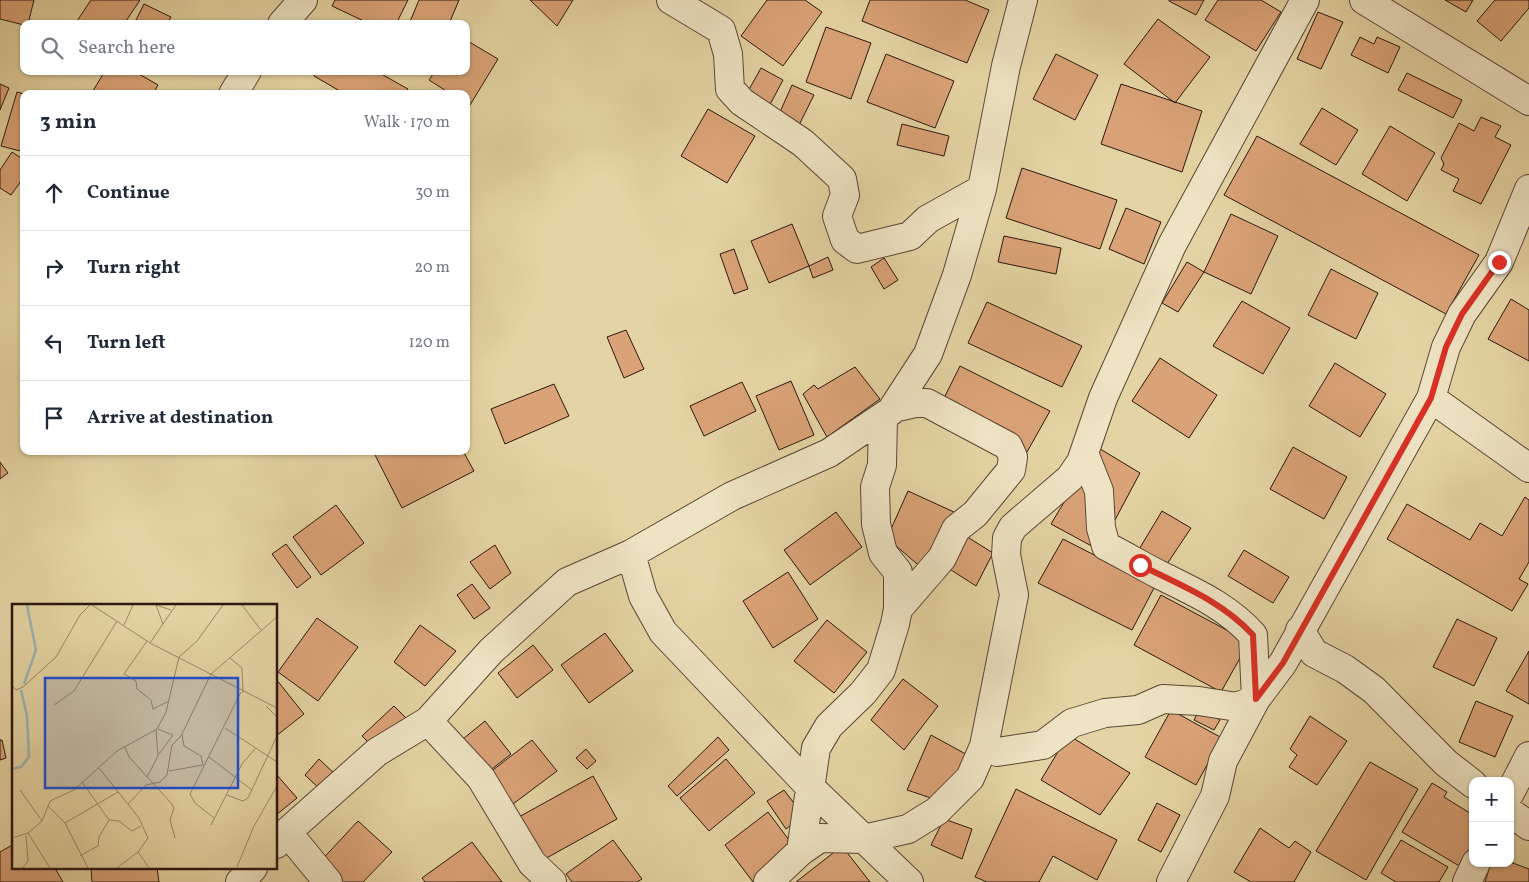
<!DOCTYPE html>
<meta charset="utf-8">
<style>
:root{--surface:#fff;--page:#f2f2f3;--text:#1f2937;--muted:#747a83;--line:#e0e1e3}
body{margin:0;font-family:Vollkorn,serif;background:var(--page);color:var(--text)}
.controls{position:absolute;right:15px;bottom:15px;display:grid;overflow:hidden;border-radius:10px;box-shadow:0 1px 4px #0004}
.controls button{width:45px;height:45px;display:grid;place-items:center;padding:0;border:0;border-bottom:1px solid var(--line);background:var(--surface);color:var(--text);font:25px sans-serif}
.stop{position:absolute;width:15px;height:15px;margin:-11px;border:4px solid #d93025;border-radius:50%;background:#fff}
.stop.end{background:#d93025;border-color:#fff;box-shadow:0 1px 5px #0008}
.list{margin:0;padding:0;list-style:none}
h2{display:flex;justify-content:space-between;align-items:center;height:65px;margin:0;padding:0 20px;font-size:21px}
h2 small{font-size:16px;font-weight:400;color:var(--muted)}
.list li{display:grid;grid-template-columns:32px 1fr auto;gap:15px;align-items:center;box-sizing:border-box;height:75px;padding:0 20px;border-top:1px solid var(--line)}
.list b{display:block;font-size:19px;white-space:nowrap}
.list em{font-size:16px;font-style:normal;color:var(--muted)}
.icon{flex:none;width:28px;height:28px;fill:none;stroke:currentColor;stroke-width:2;stroke-linecap:round;stroke-linejoin:round}
.map{position:relative;flex:none;width:1529px;height:882px;overflow:hidden}
.search{position:absolute;background:var(--surface);box-shadow:0 1px 4px #0004;left:20px;top:20px;width:450px;height:55px;display:flex;align-items:center;gap:12px;box-sizing:border-box;padding:0 18px;border-radius:10px;color:var(--muted);font-size:19px}
.panel{position:absolute;background:var(--surface);box-shadow:0 1px 4px #0004;left:20px;top:90px;width:450px;height:365px;border-radius:10px}
.map>svg:first-child{display:block}
.building{fill:#daa377;stroke:#2c1710}
.lines{fill:none;stroke-linecap:round;stroke-linejoin:round}
.minor-casing{stroke:#5a4635;stroke-width:30}
.minor{stroke:#eee3c3;stroke-width:28}
.route{stroke:#d93025;stroke-width:6}
.inset-river{fill:none;stroke:#9bb5b2;stroke-width:2.5}
.inset-road{fill:none;stroke:#9b8868;stroke-width:1}
.view{fill:#1d4ed8;fill-opacity:0.15;stroke:#1d4ed8;stroke-width:2.5}
.inset-edge{fill:none;stroke:#2c1710;stroke-width:2.5}
</style>
<div class="map">
<svg width="1529" height="882" viewBox="0 0 1529 882">
<rect width="100%" height="100%" fill="#e5d4a3"/>
<filter id="stains"><feTurbulence type="fractalNoise" baseFrequency=".004" numOctaves="4"/><feColorMatrix values="0 0 0 0 .2 0 0 0 0 .09 0 0 0 0 .02 0 0 0 .5 -.17"/></filter>
<radialGradient id="worn" r=".72"><stop offset=".6" stop-color="#630" stop-opacity="0"/><stop offset="1" stop-color="#630" stop-opacity=".3"/></radialGradient>
<path class="building" d="M0,0H34L28,24H24V25L0,19Z
M91,0H140L124,24H81L77,21Z
M335,0H408L396,24H370L332,6Z
M419,0H459L449,24H409Z
M530,0H573L557,26Z
M767,0H805L822,12L783,66L741,36Z
M870,0H965L989,10L967,63L862,21Z
M1169,0H1204L1196,15L1169,1Z
M1218,0H1261L1281,12L1256,51L1205,20Z
M1445,0H1473L1466,12Z
M1495,0H1529V8L1501,41L1477,21Z
M144,4L171,17L167,24H134Z
M1318,12L1343,22L1321,69L1297,59Z
M1158,19L1210,57L1175,103L1124,64Z
M826,27L871,43L851,99L806,82Z
M1360,37L1374,44L1377,37L1400,47L1388,73L1351,55Z
M466,40L498,59L470,105L466,103V94H451L429,80L435,71H466Z
M886,54L954,81L935,128L867,102Z
M1056,54L1098,75L1075,120L1033,99Z
M761,68L783,80L765,114L742,102Z
M105,71H134L158,85L153,94H91Z
M317,71H376L408,89L405,94H345L314,76Z
M1407,73L1462,100L1453,118L1398,90Z
M0,84L9,88L0,110Z
M1121,84L1202,111L1182,172L1101,144Z
M792,85L814,95L796,131L776,121Z
M17,92L24,94V152L1,146Z
M1322,108L1358,130L1336,165L1300,144Z
M708,109L755,136L727,183L681,156Z
M1481,117L1501,126L1495,137L1511,145L1481,204L1453,191L1459,179L1441,170L1444,164L1441,158L1459,123L1474,131Z
M902,124L949,136L944,156L897,145Z
M1390,126L1435,153L1407,201L1362,174Z
M1257,136L1479,255L1446,314L1224,195Z
M12,152L24,160V177L11,195L0,188V170Z
M1022,168L1117,200L1100,249L1006,218Z
M1126,208L1161,222L1144,264L1109,249Z
M1231,214L1278,236L1251,294L1204,272Z
M792,224L809,266L769,283L751,241Z
M1004,236L1061,248L1056,274L998,262Z
M734,249L748,289L734,294L720,254Z
M828,257L833,270L813,278L809,266Z
M884,258L898,280L884,289L871,267Z
M1187,262L1204,272L1178,312L1162,303Z
M1331,269L1378,293L1356,339L1308,315Z
M1511,299L1529,310V361L1488,339Z
M1242,301L1290,328L1263,374L1213,346Z
M987,302L1082,346L1062,387L968,343Z
M626,330L644,369L624,378L607,337Z
M1160,358L1217,395L1189,438L1132,401Z
M1335,363L1386,394L1360,437L1309,406Z
M960,366L1050,411L1027,452L940,406Z
M855,367L880,399L827,437L803,394L814,385L818,389Z
M791,381L814,435L779,450L756,396Z
M742,382L756,411L704,436L690,406Z
M554,384L569,416L505,444L491,409Z
M1097,447L1140,473L1099,550L1051,524Z
M1293,447L1347,477L1324,519L1270,489Z
M378,451H463L474,471L402,508L374,453Z
M0,462L8,473L0,479Z
M908,491L954,512L924,570L887,538Z
M1525,497L1529,500V562L1519,579L1528,584L1512,611L1387,539L1407,504L1470,540L1480,523L1502,536Z
M336,505L364,543L321,575L293,537Z
M1162,511L1191,528L1163,570L1135,556Z
M836,512L862,547L810,585L784,550Z
M961,533L993,553L976,586L945,566Z
M1063,539L1155,586L1132,630L1038,583Z
M286,544L311,577L297,588L272,554Z
M495,545L511,573L490,589L470,562Z
M1244,550L1289,577L1273,603L1228,576Z
M788,572L818,619L773,648L743,601Z
M472,584L490,608L474,619L457,595Z
M1161,595L1249,642L1221,692L1134,645Z
M317,618L358,647L318,701L278,672Z
M1457,619L1497,638L1474,686L1433,667Z
M827,620L867,652L834,693L794,661Z
M420,625L456,651L425,686L394,662Z
M605,633L633,671L589,703L561,665Z
M533,645L553,670L517,698L498,673Z
M1529,651V704L1506,691Z
M276,679L304,714L276,736Z
M903,679L938,706L904,750L871,720Z
M1476,701L1513,716L1495,757L1459,742Z
M394,706L409,721L377,751L362,736Z
M1200,708L1220,720L1214,730L1194,720Z
M1171,710L1222,738L1196,785L1145,757Z
M1310,716L1347,741L1317,785L1289,767L1297,755L1290,749Z
M485,721L511,754L483,776L458,743Z
M931,735L973,758L940,801L907,790Z
M1068,735L1130,773L1100,815L1041,780Z
M718,737L729,750L677,796L668,786Z
M0,740H2L6,758L0,760Z
M532,740L557,771L513,804L489,773Z
M586,749L596,761L587,769L576,758Z
M319,759L337,776L322,791L305,775Z
M726,759L755,793L709,831L680,798Z
M1370,762L1418,789L1366,880L1316,851Z
M276,774L297,798L276,815Z
M593,776L617,819L541,861L517,818Z
M1432,783L1447,792L1444,797L1473,815V848L1461,867L1402,832Z
M1016,789L1117,840L1097,880L1053,856L1039,882H987L975,877Z
M784,790L803,815L786,829L767,801Z
M1157,803L1180,815L1161,852L1138,840Z
M768,812L798,852L760,882H753L725,845Z
M944,819L972,829L962,859L931,845Z
M358,821L392,852L363,882H333L316,866Z
M1260,828L1289,848L1295,841L1311,852L1294,882H1251L1234,872Z
M613,840L642,879L637,882H572L566,874Z
M1401,840L1448,867L1439,882H1396L1381,873Z
M472,842L502,882H425L422,878Z
M14,844V868H55L63,882H0V852Z
M842,846L870,882H796Z
M1510,862L1529,869V882H1485L1491,863Z
M91,868H157L159,882H92Z"/>
<g class="lines">
<g class="minor-casing">
<path id="minor" d="M671,0L721,30L728,54L730,89L742,102L803,143L842,179L845,195L837,216L845,240L857,249L910,236L928,219L982,189
M1364,0L1529,101
M282,24L303,0
M233,94L247,71
M1431,398L1529,468
M893,408L915,403H927L1008,446L1013,457L1011,470L975,514L956,529L942,558L898,609
M631,554L643,596L663,632L811,788L909,882
M1300,630L1314,653L1345,669L1374,690L1446,763L1473,784
M428,721L481,778L532,863L552,882
M984,746L997,752L1043,745L1072,723L1105,713L1138,710L1163,699L1199,701L1237,707L1256,699L1253,635C1227,606 1194,592 1160,575C1142,566 1124,555 1106,546L1101,528L1099,491L1084,453
M1510,793L1529,756
M1510,812L1529,826
M287,832L328,882
M276,844L287,832L377,752L428,721L491,651L567,582L631,554L732,496L829,453L891,411L928,354L957,275L982,189L1006,66L1023,0
M801,851L816,748L829,726L863,693L881,670L895,624L898,609V572L883,553L876,524L875,487L882,465L883,417
M240,882L253,868
M768,882L801,851L820,838L864,839L908,829L937,811L970,778L984,746L1014,595L1006,555L1007,538L1013,527L1070,478L1081,462L1103,398L1172,245L1305,0
M1171,882L1215,796L1223,761L1256,699L1283,663L1431,398L1446,347L1462,314L1499,262L1529,189
M1467,882L1476,863"/>
</g>
<use href="#minor" class="minor"/>
</g>
<g class="lines">
<path class="route" d="M1140,565C1180,585 1222,601 1253,635L1256,699L1283,663L1431,398L1446,347L1462,314L1499,262"/>
</g>
<g transform="translate(12 604)">
<rect width="265" height="265" fill="#e5d4a3"/>
<path class="inset-river" d="M12,80L24,46L15,1M0,165L9,163L17,153L15,112L9,86"/>
<path class="inset-road" d="M80,1L138,39L265,104M144,1L151,20M144,1L159,6M230,1L249,26M112,21L121,1M135,37L112,70L124,77L125,85L139,96L141,105L157,97M138,39L164,1M218,54L230,64L231,89M0,82L4,86L11,83L44,53L68,11L78,1M42,101L62,87L105,17M254,102L265,113M213,124L265,158M146,125L161,131L147,150M113,143L117,153L159,199L162,204L158,216L163,234M197,153L240,186M87,164L127,214L136,234L126,248L105,264M157,167L191,161L189,152L172,142L170,131M135,173L146,152L144,126M8,186L30,217M215,191L231,197L236,194L265,132M116,200L134,181L148,178L155,171L160,141L169,132L199,70L265,13M36,202L53,219L76,264M202,214L183,199L178,190L229,88M97,216L107,217L120,227L129,222M53,219L106,188M199,221L230,160L243,145M16,229L38,264M0,234L16,229L30,217L38,197L62,186L105,147L145,125L154,108L167,53L185,37L211,1M126,248L137,264M68,252L86,242L87,233L97,216L70,178M225,263L242,222L265,182M11,264L16,257L14,231"/>
<path class="view" d="M33,74H226V184H33Z"/>
<rect width="265" height="265" class="inset-edge"/>
</g>
<rect width="100%" height="100%" filter="url(#stains)"/>
<rect width="100%" height="100%" fill="url(#worn)"/>
</svg>
<div class="controls">
<button>+</button>
<button>−</button>
</div>
<div class="stop" style="left:1140px;top:565px"></div>
<div class="stop end" style="left:1499px;top:262px"></div>
<div class="search"><svg class="icon" aria-label="search" viewBox="0 0 24 24"><circle cx="10" cy="10" r="6"/><path d="M15 15l6 6"/></svg>Search here</div>
<section class="panel">
<h2>3 min<small>Walk · 170 m</small></h2>
<ul class="list">
<li><svg class="icon" aria-label="ahead" viewBox="0 0 24 24"><path d="M12 20V5M6 11l6-6 6 6"/></svg><div><b>Continue</b></div><em>30 m</em></li>
<li><svg class="icon" aria-label="right" viewBox="0 0 24 24"><path d="M7 20v-9h11M14 6l5 5-5 5"/></svg><div><b>Turn right</b></div><em>20 m</em></li>
<li><svg class="icon" aria-label="left" viewBox="0 0 24 24"><path d="M17 20v-9H6M10 6l-5 5 5 5"/></svg><div><b>Turn left</b></div><em>120 m</em></li>
<li><svg class="icon" aria-label="arrive" viewBox="0 0 24 24"><path d="M6 21V4h12l-3 4 3 4H6"/></svg><div><b>Arrive at destination</b></div></li>
</ul>
</section>
</div>
